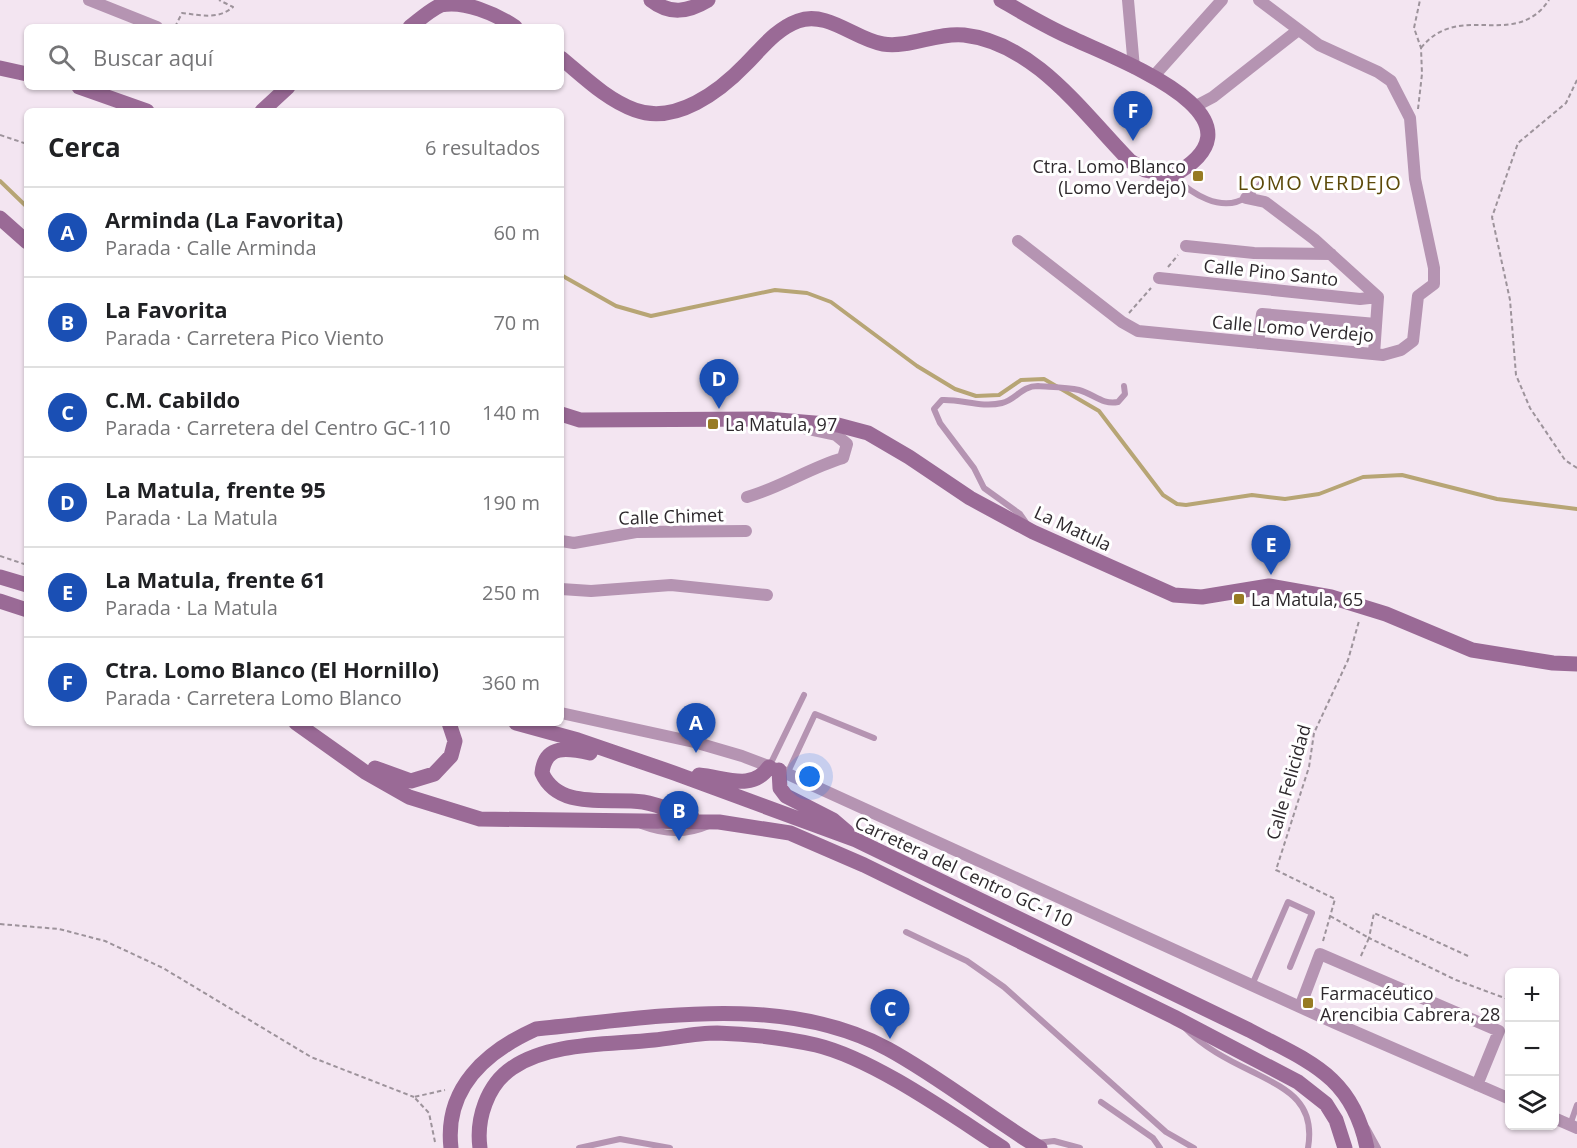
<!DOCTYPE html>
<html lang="es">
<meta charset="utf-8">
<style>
:root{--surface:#fff;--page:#f2f2f2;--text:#202124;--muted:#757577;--line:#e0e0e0;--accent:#977b23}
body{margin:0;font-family:"Open Sans",sans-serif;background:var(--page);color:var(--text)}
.controls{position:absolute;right:18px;bottom:18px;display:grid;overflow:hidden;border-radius:9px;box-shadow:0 2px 4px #0004}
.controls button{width:54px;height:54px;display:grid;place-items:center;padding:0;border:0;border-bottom:2px solid var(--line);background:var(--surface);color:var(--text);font:30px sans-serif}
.you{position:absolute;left:810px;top:777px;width:21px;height:21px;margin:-15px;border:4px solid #fff;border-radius:50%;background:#1a73e8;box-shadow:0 0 0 9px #1a73e833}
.badge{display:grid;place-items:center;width:39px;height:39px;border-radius:50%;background:var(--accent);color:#fff;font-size:20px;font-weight:700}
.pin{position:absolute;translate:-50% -50px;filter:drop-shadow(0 2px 3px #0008)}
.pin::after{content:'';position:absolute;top:32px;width:21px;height:18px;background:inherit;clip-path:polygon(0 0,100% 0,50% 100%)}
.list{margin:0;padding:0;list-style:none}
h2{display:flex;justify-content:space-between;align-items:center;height:78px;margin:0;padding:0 24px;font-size:26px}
h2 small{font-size:20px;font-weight:400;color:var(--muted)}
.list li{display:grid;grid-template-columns:39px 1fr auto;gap:18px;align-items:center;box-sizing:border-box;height:90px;padding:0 24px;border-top:2px solid var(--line)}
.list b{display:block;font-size:22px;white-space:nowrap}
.list p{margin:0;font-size:20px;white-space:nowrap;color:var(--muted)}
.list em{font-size:20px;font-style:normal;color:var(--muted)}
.icon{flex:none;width:33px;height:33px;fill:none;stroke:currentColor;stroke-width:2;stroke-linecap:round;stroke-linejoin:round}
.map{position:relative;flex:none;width:1577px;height:1148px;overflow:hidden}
.search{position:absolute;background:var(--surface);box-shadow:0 2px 4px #0004;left:24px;top:24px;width:540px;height:66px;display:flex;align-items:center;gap:15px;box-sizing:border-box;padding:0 21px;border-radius:9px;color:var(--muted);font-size:22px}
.panel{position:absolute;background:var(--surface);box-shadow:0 2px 4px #0004;left:24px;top:108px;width:540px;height:618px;border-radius:9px}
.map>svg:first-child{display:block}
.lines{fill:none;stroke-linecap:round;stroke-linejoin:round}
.stream{stroke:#b7a575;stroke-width:4}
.path{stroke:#9d939b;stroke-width:2;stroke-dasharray:4.5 3;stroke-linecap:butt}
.lane{stroke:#b594b2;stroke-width:6}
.street{stroke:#b594b2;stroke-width:12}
.secondary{stroke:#9a6a96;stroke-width:15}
.poi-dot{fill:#977b23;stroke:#fff;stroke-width:2}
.labels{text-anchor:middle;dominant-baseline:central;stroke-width:6;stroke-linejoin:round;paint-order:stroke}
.poi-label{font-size:18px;fill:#2e292d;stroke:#fff;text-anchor:start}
.street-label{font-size:18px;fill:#2e292d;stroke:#fff}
.neighbourhood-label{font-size:20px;letter-spacing:1.5px;fill:#5c4909;stroke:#fff}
</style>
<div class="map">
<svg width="1577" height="1148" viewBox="0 0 1577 1148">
<rect width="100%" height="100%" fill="#f3e5f1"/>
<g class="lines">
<path class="stream" d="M0,181L27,207
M561,275L616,306L651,316L775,290L807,293L831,302L917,366L955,389L976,396L999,395L1021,380L1044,379L1099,411L1163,495L1177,504L1186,505L1252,495L1285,499L1319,494L1363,477L1402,475L1497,499L1577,509"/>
<path class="path" d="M175,27L182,13C201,15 218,20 233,7L219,0
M1421,48C1459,0 1515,51 1549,0
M1577,80L1566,103L1518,143L1492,217L1510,300L1516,375L1530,408L1565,460L1577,468
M1418,109L1422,74L1421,48L1414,28L1420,0
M0,135L27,144
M1168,267L1178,255
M1129,313L1151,288
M0,556L27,565
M1330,916L1369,938L1360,958
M0,924L59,929L105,941L163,968L311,1057L414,1097
M1323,941L1335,899L1276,870L1309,767L1314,733L1348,660L1359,621
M1468,956L1374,913L1369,938L1456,980L1510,1000
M435,1142L429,1113L414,1097L445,1090"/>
<path class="lane" d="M1173,176C1191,193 1221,214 1247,197C1253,193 1259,186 1264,180
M1027,524L1020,514L984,488L974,468L940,423L934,409L942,400C962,399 981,408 1002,403C1016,400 1021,386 1038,386C1051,387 1067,387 1079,390C1094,394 1102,405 1118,402L1125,394L1124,386
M769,767L804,695
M787,774L815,714L874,738
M641,826C665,835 686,836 709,826
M906,932L967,961L1004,987L1166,1132L1194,1148
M1252,985L1288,902L1312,913L1290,967
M1185,1028C1203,1047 1228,1060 1251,1071C1286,1089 1316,1101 1308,1148
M1101,1102L1153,1138L1160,1148
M1570,1125L1577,1105
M1367,1128L1378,1148
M1037,1143L1054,1141L1080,1148
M579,1148L620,1139L670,1148"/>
<path class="street" d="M89,0L157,27
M1128,0L1134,68
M1153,77L1222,0
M1196,106L1213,97L1297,31
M1246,198L1265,202L1314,239L1378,297L1374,354
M1018,241L1122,322L1138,331L1383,355L1401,350L1413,341L1418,296L1434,284V268L1415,179L1410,118L1391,81L1378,72L1319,45L1259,0
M1186,246L1254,253L1331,254
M1159,278L1360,299L1378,297
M1258,343L1262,314L1376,324
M747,497C782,487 809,468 843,458L847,444L836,435L803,428
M561,541L574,543L636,532L746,531
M561,589L591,591L671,585L767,595
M561,713L694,742L742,756L779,770L1335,1023L1510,1099
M1300,1007L1320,954L1499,1031L1477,1085
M1554,1118L1577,1128"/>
<path class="secondary" d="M651,0C670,15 688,12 708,0
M410,27C419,20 430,10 441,5C464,0 496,14 515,27
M561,58C584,77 607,100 635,110C676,125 720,91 746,64C762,48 776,29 798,21C827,10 856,40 883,44C910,48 937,32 964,35C1035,43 1083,113 1130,161L1145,170L1172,176C1278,118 1120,61 1074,39C1048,28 1025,14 1001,0
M0,68L27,74
M79,87L147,111
M262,111L288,87
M0,218L27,242
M561,414L580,420L767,419L838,425L868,433L909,457L970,498L1033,532L1174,595L1202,597L1269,586L1331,597L1386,614L1472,650L1553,663L1577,664
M0,577L27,585
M0,601L27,610
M296,723L365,772L409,797L480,819L719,822L790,833L864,865L1174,1017L1298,1082L1326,1104L1336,1120L1345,1148
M516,723L578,740L674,773L856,840L1249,1030C1309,1062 1352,1075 1367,1148
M590,753C568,748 545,744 542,773C559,811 609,797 643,802C660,805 675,812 692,817
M375,768L411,781L434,774L451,756L455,741L449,723
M779,770L780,788L786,796L833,820L847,832
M699,775C724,777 752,792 769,767
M451,1148C444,1088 487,1051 536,1029C650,1018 783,992 888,1049C941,1078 989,1117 1040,1148
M480,1148C476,1119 487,1085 512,1068C550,1042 609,1045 654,1040C674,1038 696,1033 717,1033C749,1034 785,1038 816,1045C874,1059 952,1115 1003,1148"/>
</g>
<g class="poi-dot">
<rect x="1192" y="170" width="12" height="12" rx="3"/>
<rect x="707" y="418" width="12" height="12" rx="3"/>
<rect x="1233" y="593" width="12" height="12" rx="3"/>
<rect x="1302" y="997" width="12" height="12" rx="3"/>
</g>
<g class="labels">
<g class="poi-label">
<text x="1186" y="166" text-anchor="end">Ctra. Lomo Blanco<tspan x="1186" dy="21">(Lomo Verdejo)</tspan></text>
<text x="725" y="424">La Matula, 97</text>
<text x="1251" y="599">La Matula, 65</text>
<text x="1320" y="993">Farmacéutico<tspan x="1320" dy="21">Arencibia Cabrera, 28</tspan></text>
</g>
<g class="street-label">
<text transform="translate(1271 272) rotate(6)">Calle Pino Santo</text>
<text transform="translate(1293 328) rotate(5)">Calle Lomo Verdejo</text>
<text transform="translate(671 516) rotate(-2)">Calle Chimet</text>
<text transform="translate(1073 528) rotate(25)">La Matula</text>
<text transform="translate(1288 782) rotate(-74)">Calle Felicidad</text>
<text transform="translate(964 871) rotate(25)">Carretera del Centro GC-110</text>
</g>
<g class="neighbourhood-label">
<text x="1320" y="182">LOMO VERDEJO</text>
</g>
</g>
</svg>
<div class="controls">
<button>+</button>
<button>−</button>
<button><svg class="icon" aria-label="layers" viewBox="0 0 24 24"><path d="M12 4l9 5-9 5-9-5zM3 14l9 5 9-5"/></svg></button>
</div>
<div class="you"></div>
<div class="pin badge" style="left:696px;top:753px;background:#1a4fb4">A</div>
<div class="pin badge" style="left:679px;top:841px;background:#1a4fb4">B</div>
<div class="pin badge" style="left:890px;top:1039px;background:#1a4fb4">C</div>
<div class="pin badge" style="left:719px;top:409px;background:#1a4fb4">D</div>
<div class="pin badge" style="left:1271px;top:575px;background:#1a4fb4">E</div>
<div class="pin badge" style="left:1133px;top:141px;background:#1a4fb4">F</div>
<div class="search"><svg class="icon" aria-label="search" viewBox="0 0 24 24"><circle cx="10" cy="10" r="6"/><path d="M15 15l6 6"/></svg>Buscar aquí</div>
<section class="panel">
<h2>Cerca<small>6 resultados</small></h2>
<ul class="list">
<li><span class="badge" style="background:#1a4fb4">A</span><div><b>Arminda (La Favorita)</b><p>Parada · Calle Arminda</p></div><em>60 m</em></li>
<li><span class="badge" style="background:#1a4fb4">B</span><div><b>La Favorita</b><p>Parada · Carretera Pico Viento</p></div><em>70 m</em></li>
<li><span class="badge" style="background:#1a4fb4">C</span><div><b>C.M. Cabildo</b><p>Parada · Carretera del Centro GC-110</p></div><em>140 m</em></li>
<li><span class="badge" style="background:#1a4fb4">D</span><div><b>La Matula, frente 95</b><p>Parada · La Matula</p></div><em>190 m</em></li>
<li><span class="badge" style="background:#1a4fb4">E</span><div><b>La Matula, frente 61</b><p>Parada · La Matula</p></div><em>250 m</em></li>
<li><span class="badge" style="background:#1a4fb4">F</span><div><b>Ctra. Lomo Blanco (El Hornillo)</b><p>Parada · Carretera Lomo Blanco</p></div><em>360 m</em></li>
</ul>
</section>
</div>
